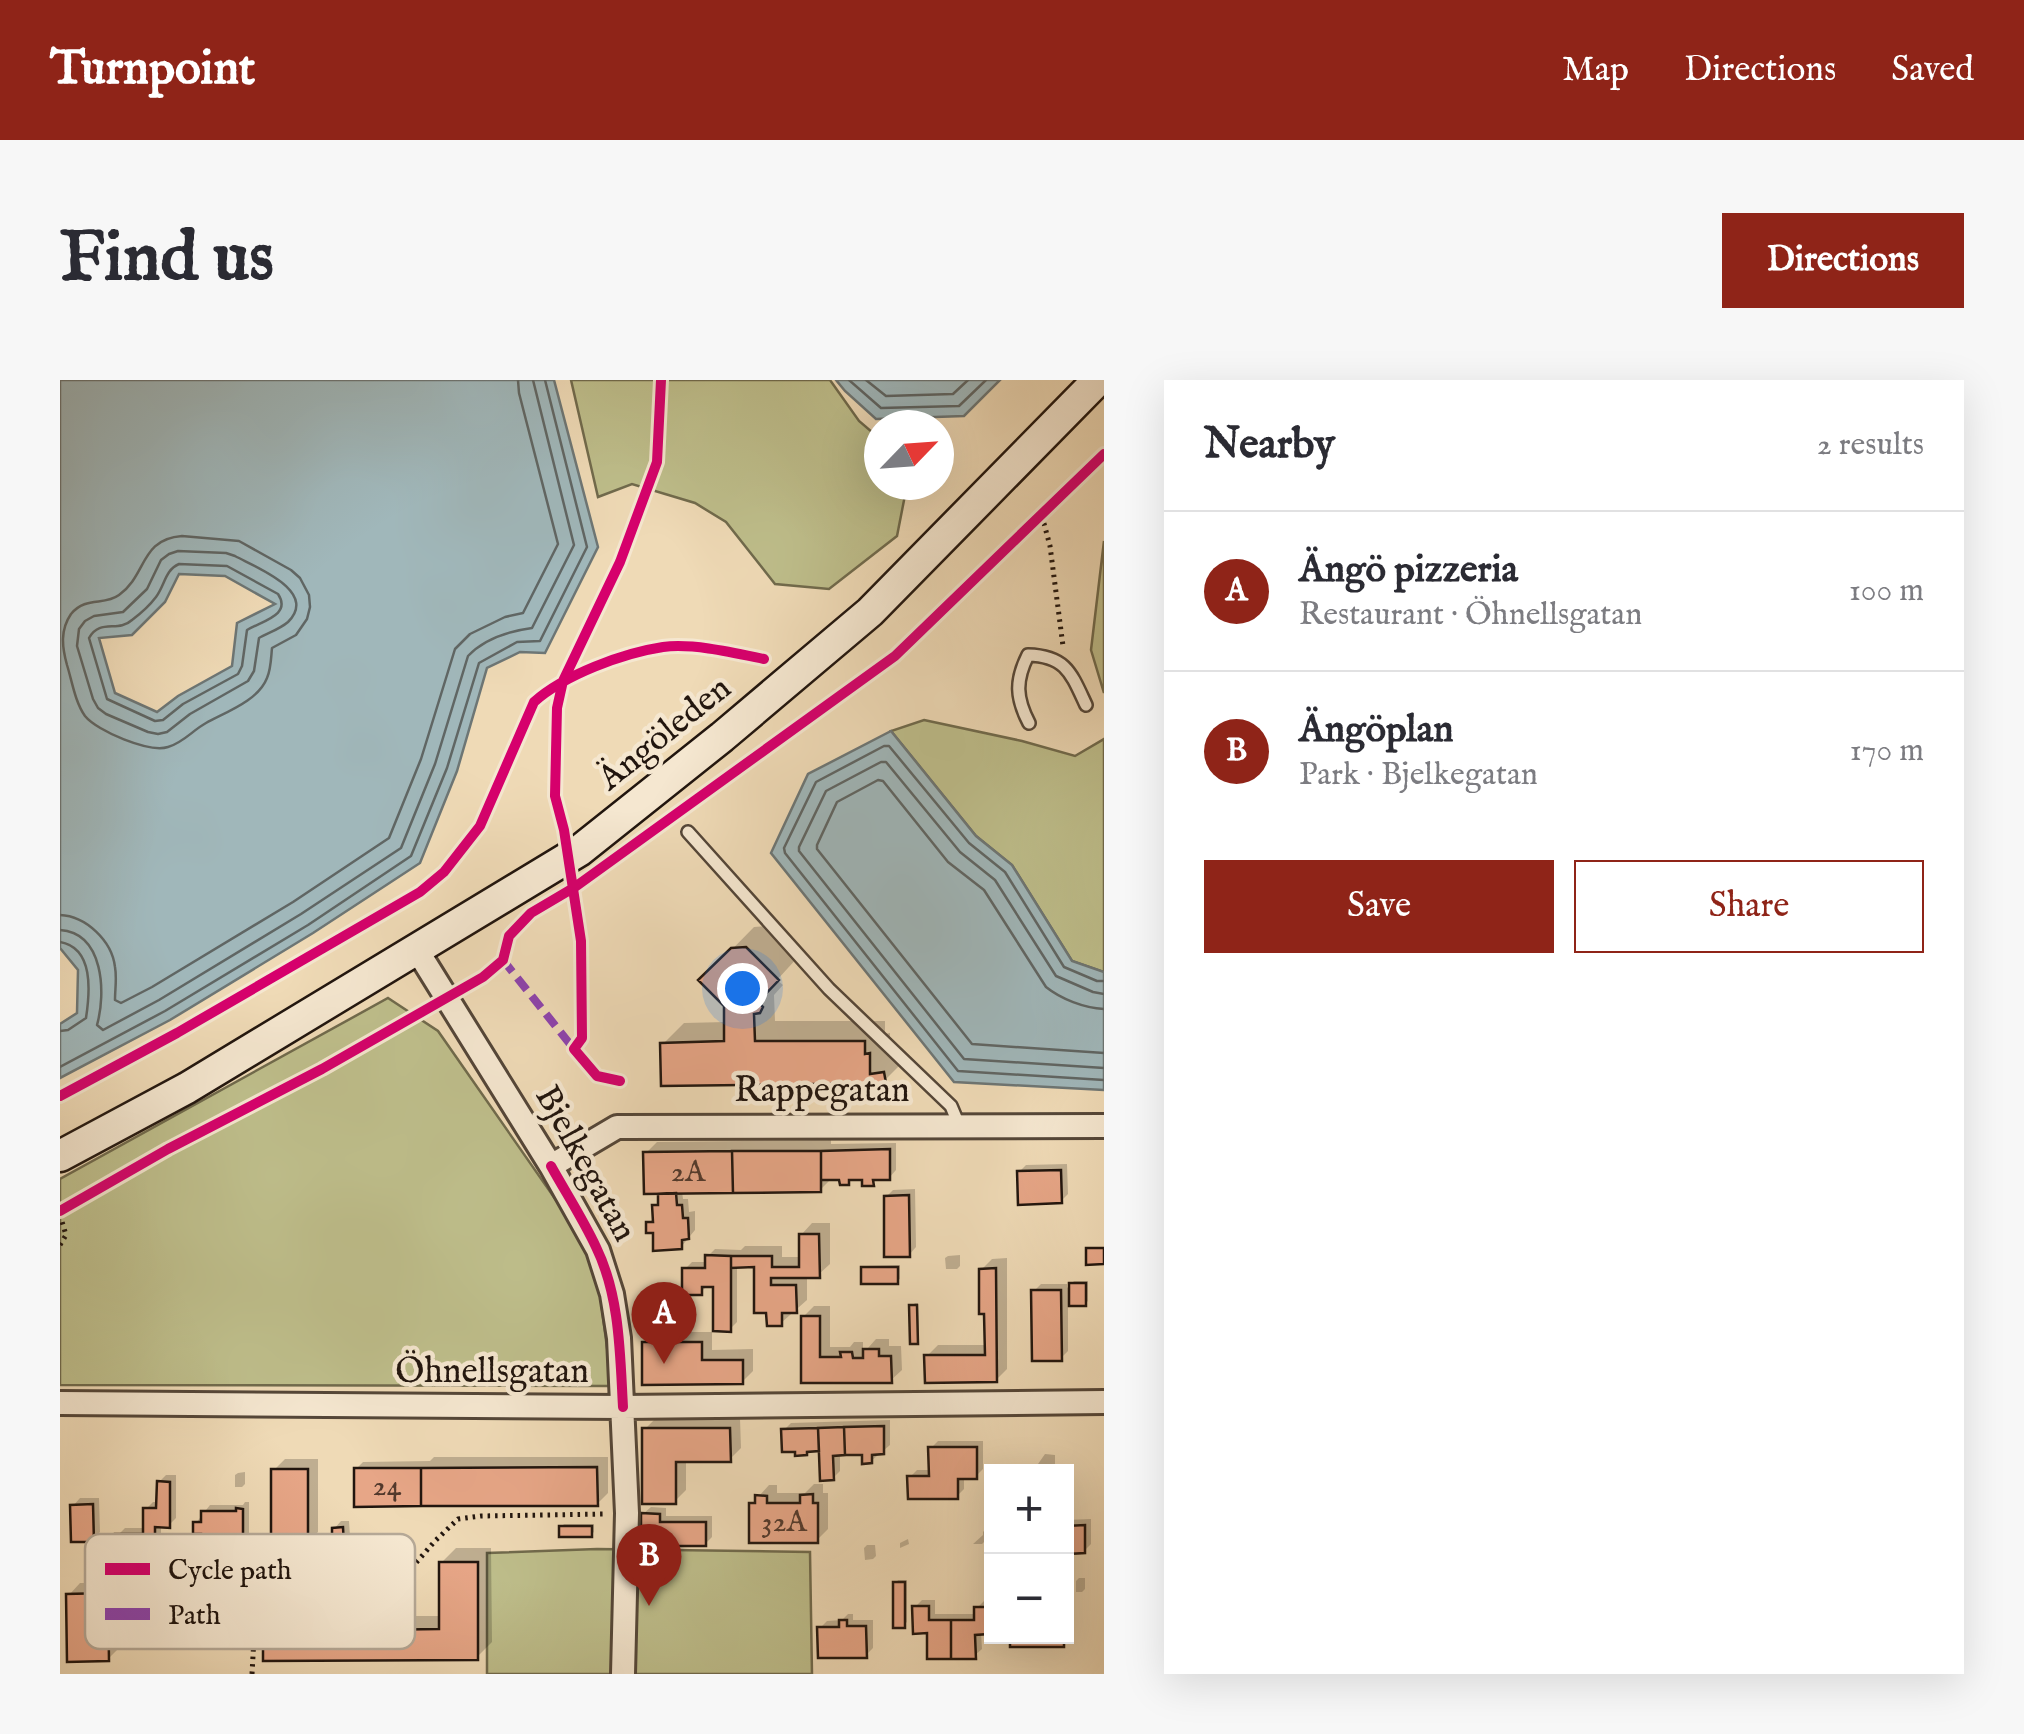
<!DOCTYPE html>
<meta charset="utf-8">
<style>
:root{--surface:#fff;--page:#f7f7f7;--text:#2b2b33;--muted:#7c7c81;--line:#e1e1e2;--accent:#8f2418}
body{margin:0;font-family:"IM FELL English",serif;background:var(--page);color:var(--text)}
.controls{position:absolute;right:30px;bottom:30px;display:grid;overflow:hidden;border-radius:0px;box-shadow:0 10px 40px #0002}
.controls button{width:90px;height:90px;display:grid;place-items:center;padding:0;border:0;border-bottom:2px solid var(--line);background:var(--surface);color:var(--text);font:50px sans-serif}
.compass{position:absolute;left:804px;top:30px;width:90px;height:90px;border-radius:50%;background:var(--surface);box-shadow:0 10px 40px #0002;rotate:65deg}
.you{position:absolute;left:682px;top:608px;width:35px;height:35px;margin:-25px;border:8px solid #fff;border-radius:50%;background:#1a73e8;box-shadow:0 0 0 15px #1a73e833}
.badge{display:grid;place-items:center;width:65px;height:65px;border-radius:50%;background:var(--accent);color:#fff;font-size:32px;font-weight:700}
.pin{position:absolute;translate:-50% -82px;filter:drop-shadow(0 2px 5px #0008)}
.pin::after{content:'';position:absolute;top:52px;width:35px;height:30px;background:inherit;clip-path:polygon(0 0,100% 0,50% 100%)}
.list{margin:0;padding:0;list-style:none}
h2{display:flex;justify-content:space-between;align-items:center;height:130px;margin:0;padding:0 40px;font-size:42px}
h2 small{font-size:32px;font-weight:400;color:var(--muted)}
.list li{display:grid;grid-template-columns:65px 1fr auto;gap:30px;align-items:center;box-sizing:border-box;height:160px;padding:0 40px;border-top:2px solid var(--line)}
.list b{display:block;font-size:38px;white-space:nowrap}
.list p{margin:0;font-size:32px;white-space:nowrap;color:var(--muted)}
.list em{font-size:32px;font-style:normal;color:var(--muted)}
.actions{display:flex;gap:20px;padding:30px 40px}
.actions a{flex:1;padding:22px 0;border:2px solid var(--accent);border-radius:0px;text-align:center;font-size:35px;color:var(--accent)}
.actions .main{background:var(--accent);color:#fff}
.map{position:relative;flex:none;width:1044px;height:1294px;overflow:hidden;border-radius:0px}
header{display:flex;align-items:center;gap:60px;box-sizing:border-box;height:140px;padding:0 50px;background:var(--accent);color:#fff}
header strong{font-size:48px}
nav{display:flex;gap:55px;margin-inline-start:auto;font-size:35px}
.intro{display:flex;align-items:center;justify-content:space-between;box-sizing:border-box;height:240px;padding:0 60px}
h1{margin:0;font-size:70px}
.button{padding:25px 45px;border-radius:0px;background:var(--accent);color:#fff;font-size:35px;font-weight:700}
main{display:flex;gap:60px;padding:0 60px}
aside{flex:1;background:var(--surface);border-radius:0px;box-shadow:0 10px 40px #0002}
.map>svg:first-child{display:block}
.green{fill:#bebe8b;stroke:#706a4c;stroke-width:2.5}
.water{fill:#a0b7ba;stroke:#6d7675;stroke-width:2.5;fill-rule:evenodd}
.shadow{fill:#0003}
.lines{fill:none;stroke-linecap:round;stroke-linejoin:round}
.shore{stroke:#606664;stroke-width:2.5}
.building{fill:#e7a687;stroke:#21150e;stroke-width:2.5}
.service-casing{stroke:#544638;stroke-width:16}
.minor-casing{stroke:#544638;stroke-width:28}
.secondary-casing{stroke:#21150e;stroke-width:35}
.path{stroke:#21150e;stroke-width:5;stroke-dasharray:2.5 5;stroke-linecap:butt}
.service{stroke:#f5e7d0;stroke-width:11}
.minor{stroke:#f5e7d0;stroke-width:22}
.secondary{stroke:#f5e7d0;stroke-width:30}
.quiet{stroke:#8e44ad;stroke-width:8;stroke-dasharray:15 8;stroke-linecap:butt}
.cycleway-casing{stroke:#f5e7d0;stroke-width:16}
.cycleway{stroke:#d6006c;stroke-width:10}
.labels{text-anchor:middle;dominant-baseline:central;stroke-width:9;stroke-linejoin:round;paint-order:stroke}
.number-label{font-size:30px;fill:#52392c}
.street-label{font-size:35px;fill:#21150e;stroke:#f5e7d0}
.key{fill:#f5e7d0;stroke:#b5a896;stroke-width:2.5}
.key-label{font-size:28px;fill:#21150e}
</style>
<header>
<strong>Turnpoint</strong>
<nav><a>Map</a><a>Directions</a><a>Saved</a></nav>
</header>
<div class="intro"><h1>Find us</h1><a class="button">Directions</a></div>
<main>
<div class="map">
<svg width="1044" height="1294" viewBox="0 0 1044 1294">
<rect width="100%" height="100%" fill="#efdab6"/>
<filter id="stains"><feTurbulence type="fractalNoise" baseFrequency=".002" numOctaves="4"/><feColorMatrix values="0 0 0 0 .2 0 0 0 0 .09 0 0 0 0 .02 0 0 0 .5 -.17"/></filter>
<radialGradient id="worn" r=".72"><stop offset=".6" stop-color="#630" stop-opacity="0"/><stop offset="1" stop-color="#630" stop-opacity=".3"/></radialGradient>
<path class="green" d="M511,0H770L799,41L819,58V105H847L837,156L769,209L715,204L666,142L635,123L572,104L538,117Z
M1044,161V313L1031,270Z
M864,340L962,361L1015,376L1044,359V592L1012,581L952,485L916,456L831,351Z
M328,618L378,651L535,876L552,1006L0,1005V799Z
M537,1169L750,1172L752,1294H427V1173Z"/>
<path class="water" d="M0,0H494L538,167L485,273L460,272L427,288L397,391L360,483L253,553L110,640L0,698V644L17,633L18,590L0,568ZM119,194L165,196L215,224L177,243L172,286L118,316L97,332L55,313L39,258L72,255L105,222Z
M776,0H940L904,36L816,39L785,11Z
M831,351L916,456L952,485L1012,581L1044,592V710L894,702L711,473L748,394Z"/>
<path class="shadow" d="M707,546L738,577L717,600L723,605L714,615L715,641H825V654L830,653V674L845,672L846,679L825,700L603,664L624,643L666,642V625L642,600L694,547Z
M771,760V764L836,763V790L829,798H818L813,803L804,797L793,798L788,803L782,798H772L760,810L622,811L623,819H628L629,832L635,831V850L621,867L595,850L589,843L596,836L595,826L601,821L604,811L586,773L597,762Z
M1007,784L1008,814L1001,821L959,792L966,785Z
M855,809L856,867L849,875L826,817L833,810Z
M752,843H770V884L758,895H747V920L721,943L696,885H677V942L670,949L656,904H649L641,912L625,889L632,882H648V876L655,869L681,870L685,866H722V877H741V855Z
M900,875V886L897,889H886L885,878L888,876Z
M947,878V989L936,1000L867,976L878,965H927L921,890L932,879Z
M840,885V899L837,901L803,888L806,886Z
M1014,901H1028V921L1025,924L1008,923V971L1001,978L974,911L981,904H1007V908Z
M855,923H858L859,958L856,961L852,926Z
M754,926H770V967H790L794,962H803V968H808L816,959H829V966H841L842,990L830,1001H743V937Z
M596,952H652V970L693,969V991L682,1002L585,963Z
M596,1038H680L681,1068L669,1080H626V1110L615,1121L585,1049Z
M830,1040V1065L811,1081L804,1072L780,1073V1091L773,1098L761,1069L724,1050L731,1043Z
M878,1061H923V1089L916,1096H904V1109L897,1116L850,1097L857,1090H871V1068Z
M985,1074L995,1075V1084H1008L1006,1110V1092H965L972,1084H978Z
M374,1077H548V1113L537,1124L296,1089L303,1082L370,1081Z
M225,1079H258V1152L247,1163L214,1090Z
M185,1092V1104L182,1107H175V1095L178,1093Z
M106,1095H116V1138L109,1145H101V1156L93,1164L106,1163V1173L103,1176L74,1167L78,1163L58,1155L65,1148H86V1129L93,1122H99V1102Z
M754,1104H763V1113H768V1149L757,1160L692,1124L709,1105H717V1113H745Z
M20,1118H39L40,1152L33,1159L13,1126Z
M185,1122H189V1155L182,1162L136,1143L150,1125H183Z
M591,1127L606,1128V1136H652V1157L645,1164L583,1134Z
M1031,1139V1164L1024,1171H1014V1184L1007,1192L1006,1140Z
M281,1141H289L290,1156L285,1161L338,1159L339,1175L332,1182L282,1168L287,1163L275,1164L274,1149Z
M504,1144H534V1152L531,1155L501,1147Z
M930,1144L932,1159H927L922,1164H913L923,1155V1152Z
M848,1159L849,1164L840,1168V1163Z
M807,1165H815L816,1176L813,1179L805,1180L804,1168Z
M396,1168H431L432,1262L417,1277L205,1240L220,1226L325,1225V1236H382L381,1183Z
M117,1181H123V1188H135L136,1212L117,1226L110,1219H98L99,1229L78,1244L68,1238H58L59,1268L48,1279L9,1215L20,1203H58V1223L68,1213L99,1211V1194Z
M1019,1198H1025V1209L1022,1212H1016V1201Z
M838,1200H847V1242L844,1245L836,1203Z
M862,1220H875V1234H917V1228L924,1221H932V1249L928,1252H921L922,1269L914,1276L869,1251L855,1227Z
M1006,1222H1009L1010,1257L1003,1264L953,1256H1006Z
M788,1234H793V1240H813V1268L806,1275L760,1248L767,1241L782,1240Z"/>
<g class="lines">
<path class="shore" d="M789,0L821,28L899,26L926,0
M806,0L826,16L893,14L908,0
M122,156L179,161L231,190L240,198L249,215L250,227L247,239L236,255L212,268C211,278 211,289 207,298C198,321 166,332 146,343C133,350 123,363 108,367C89,373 37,351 25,336C15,322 12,301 7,285C2,267 0,250 11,234C26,216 44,226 59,215C87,195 80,159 122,156Z
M118,171L166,173L175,176C195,187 259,211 228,242C220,249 208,253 199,258L194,291L188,301L130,334L107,352L98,354L88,352L46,334L38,328L33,319L17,266L19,249L25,241L34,236L63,232L87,209L101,180L109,174Z
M119,184L167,186L218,214C232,235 202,241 187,250L182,286L178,294L123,324L103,340L95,341L47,319L29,258C40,238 58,253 72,240C80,234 90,225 96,217C105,205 105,190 119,184Z
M0,535C26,536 52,561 55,587C57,598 55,609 55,620L61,623L92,607L233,522L329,458L361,379L395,269L410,254L445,237L463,233L498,164L459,13L458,0
M0,550C44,553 46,613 37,645L43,650L99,620L241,534L341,468L375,384L408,276C424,259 450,251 472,248L514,165L473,0
M0,562C34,568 30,612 26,638L8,650L0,651
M1044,601H1037L1004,587L945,492L909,463L829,366H824L756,402L724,468L725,473L898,691L1044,700
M1044,614L1033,612L996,596L935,500L900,472L826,382H821L766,411L739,467V471L904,679L1044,688
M1044,629C1024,628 1001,619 986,607L924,510L888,482L823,401L818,400L777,422L757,465V469L912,664L1044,673
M0,687L105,631L248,545L351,476L387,388L419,283L457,262L480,261L527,167L485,0"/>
</g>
<path class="building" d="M686,567L719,600L698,622L703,627L700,633L694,634L695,661H805V674L810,673V694L824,692L826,703L601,706L600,663L664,661V626L638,600L671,568Z
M830,769V800H813L814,806H802V800H789V805H780L779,800H761V771Z
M672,771H761V812L673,813Z
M672,771L673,813L584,814L583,772Z
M1001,790L1002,823L958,825L957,791Z
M616,813L617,825H622L623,838H628L629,859L622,860V869L593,871V853H586V842H593L592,825H598V814Z
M849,815L850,877H824V816Z
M739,854H759L760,898H711V905H736L737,933H722V946H707L706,933H694V887L671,888V876H712V887H739Z
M1026,868H1044V884L1026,885Z
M645,875L671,876V952L653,951V907H642V915H622V888H645Z
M801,887H838V904H801Z
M936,888L937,1002L865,1003L864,975H925L924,934H919V889Z
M1009,903H1026V926H1009Z
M971,910H1001L1002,981H972Z
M849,925H857L858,964H850Z
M741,936H760V977H781L780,972H792L793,978H803V969H819V976H831L832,1003H741Z
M582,962H642V980H683V1004L582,1005Z
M824,1046V1074L812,1075V1083L802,1084V1075H785L784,1047Z
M784,1047L785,1075L773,1076L774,1100L760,1101L758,1048Z
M582,1048H670L671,1082H616V1124H582Z
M758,1048L759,1071L747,1072V1075L735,1076V1072H722L721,1049Z
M868,1067H917V1099H898V1119H848L847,1096H869Z
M537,1087L538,1126H361V1088Z
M294,1088H361V1126L294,1127Z
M211,1089H248V1165H211Z
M97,1101L110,1102V1148L95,1147V1165L55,1166V1154H83V1128H96Z
M753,1114V1123H758V1163H689V1123H695V1115L707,1116V1123H740V1115Z
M33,1124L34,1162H11L10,1125Z
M176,1128L183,1129V1165L141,1164V1154H133V1142H141V1131H176Z
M581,1133L600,1134V1142H646V1166H581Z
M1025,1145V1173L1008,1174L1006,1194V1146Z
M499,1146H532V1157H499Z
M283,1147L284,1167L332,1165L333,1185L281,1186L280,1166H272V1148Z
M379,1182H418V1280L203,1281V1239H311V1250L379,1249Z
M833,1202H845V1248H833Z
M48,1213L49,1281L7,1282L6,1214Z
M852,1226H869V1240H891V1279H867V1253L853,1254Z
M914,1227H929V1254L915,1255L916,1279H891V1240H914Z
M779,1240H787V1246H806L807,1278H758L757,1247H779Z
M950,1256H1004V1267H950Z"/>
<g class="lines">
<g class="service-casing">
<path id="service" d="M969,343C956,318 955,301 968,275C1006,276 1011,293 1026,325
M628,452L769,609L891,726L899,745"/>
</g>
<g class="minor-casing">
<path id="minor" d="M357,570L491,786L538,870L552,914L559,958L567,1133L563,1294
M491,786L557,747L1044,746
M0,1023L563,1027L1044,1022"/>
</g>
<g class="secondary-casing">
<path id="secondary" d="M0,776L127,708L519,471L662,357L810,232L1038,0"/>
</g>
<path class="path" d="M982,136L990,166L1003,266
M0,835L6,855L0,865
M192,1294L196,1221L310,1219L334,1208L375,1161L398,1139L421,1136L547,1134"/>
<use href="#service" class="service"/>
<use href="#minor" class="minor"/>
<use href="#secondary" class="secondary"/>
<path class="quiet" d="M443,580L514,669"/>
<g class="cycleway-casing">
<path id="cycleway" d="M560,701L537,696L514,669L522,658L521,561L504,450L495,416L497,328L503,301L560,182L597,82L601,0
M0,716L117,653L360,512L384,492L420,446L474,322C504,295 563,273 603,267C633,263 675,273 704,279
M491,786C506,813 523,839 536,867C560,916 560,974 563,1027
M0,831L108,769L262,689L423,597L443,580L449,556L471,533L515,507L835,276L1044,74"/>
</g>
<use href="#cycleway" class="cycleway"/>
</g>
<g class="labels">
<g class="number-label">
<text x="628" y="793">2A</text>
<text x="327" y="1107">24</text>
<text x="724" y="1143">32A</text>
</g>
<g class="street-label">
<text transform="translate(605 354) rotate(-39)">Ängöleden</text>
<text x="762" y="711">Rappegatan</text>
<text transform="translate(525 784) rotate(61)">Bjelkegatan</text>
<text x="432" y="992">Öhnellsgatan</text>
</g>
</g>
<rect x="25" y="1154" width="330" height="115" rx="15" class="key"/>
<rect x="45" y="1183" width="45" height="12" fill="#d6006c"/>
<rect x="45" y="1228" width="45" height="12" fill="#8e44ad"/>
<g class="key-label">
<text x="108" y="1199">Cycle path</text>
<text x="108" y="1244">Path</text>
</g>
<rect width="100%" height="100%" filter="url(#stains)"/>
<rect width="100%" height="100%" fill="url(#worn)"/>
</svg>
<div class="controls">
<button>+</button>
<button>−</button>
</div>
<svg class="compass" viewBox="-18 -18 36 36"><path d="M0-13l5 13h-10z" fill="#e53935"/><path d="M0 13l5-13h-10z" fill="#7c7c81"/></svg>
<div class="you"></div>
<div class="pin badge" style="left:604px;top:984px">A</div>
<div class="pin badge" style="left:589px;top:1226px">B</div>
</div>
<aside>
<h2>Nearby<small>2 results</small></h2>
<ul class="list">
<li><span class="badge">A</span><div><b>Ängö pizzeria</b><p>Restaurant · Öhnellsgatan</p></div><em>100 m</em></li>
<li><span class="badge">B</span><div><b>Ängöplan</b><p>Park · Bjelkegatan</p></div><em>170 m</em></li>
</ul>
<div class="actions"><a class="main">Save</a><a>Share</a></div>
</aside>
</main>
